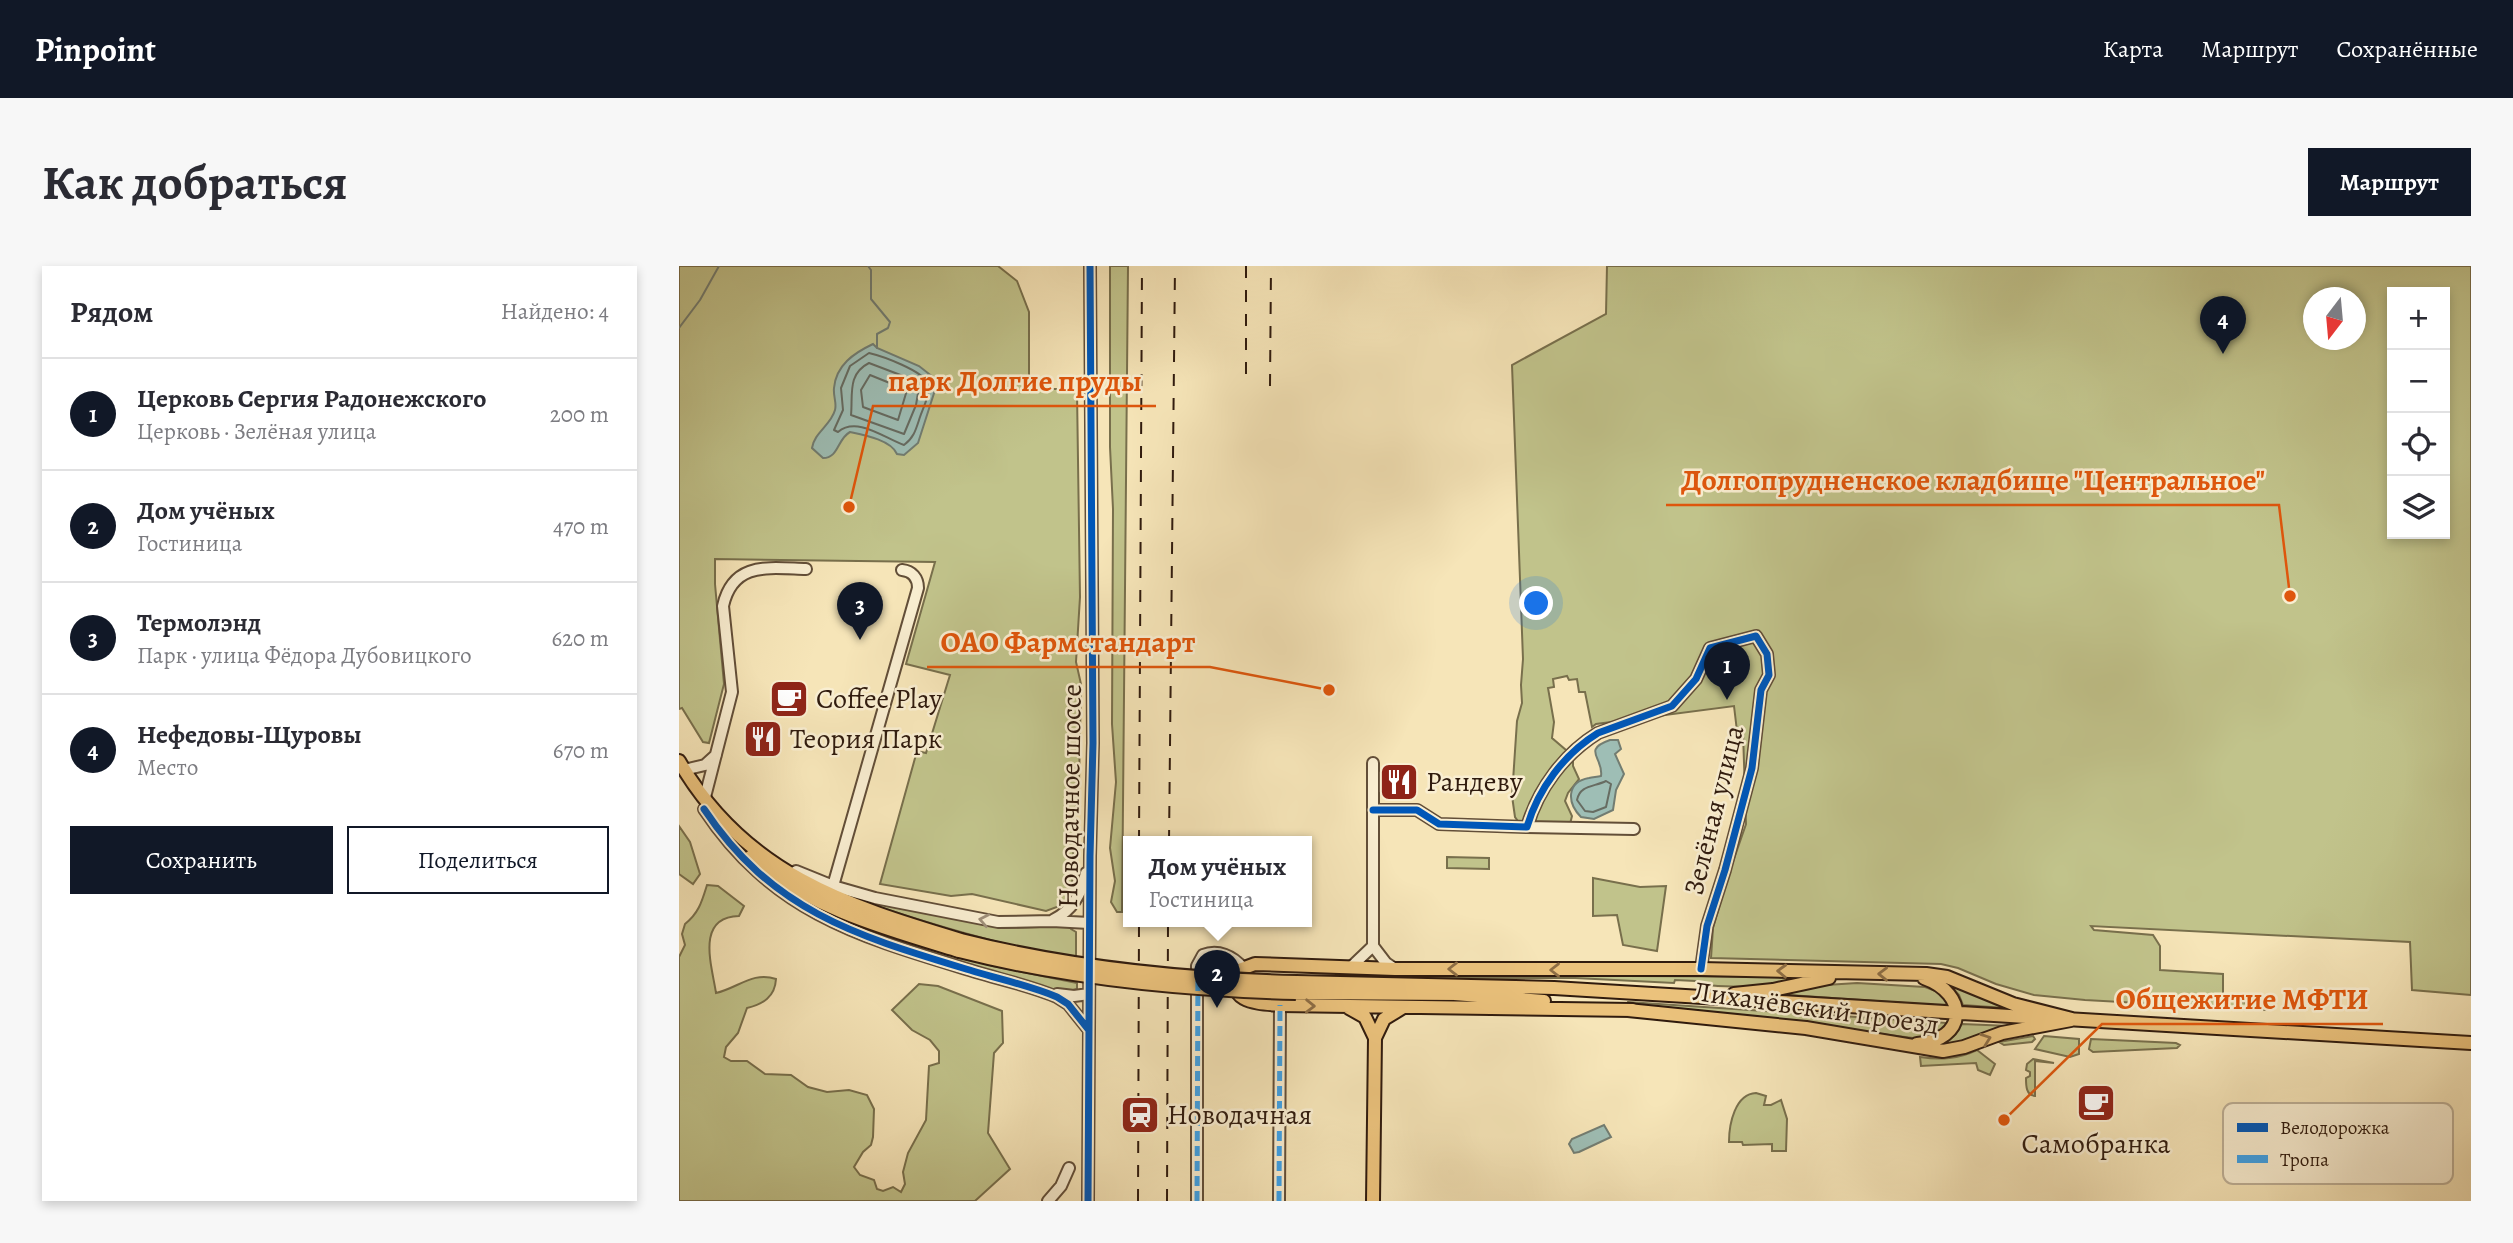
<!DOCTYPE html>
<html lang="ru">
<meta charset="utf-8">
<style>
:root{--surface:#fff;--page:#f7f7f7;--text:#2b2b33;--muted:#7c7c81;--line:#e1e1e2;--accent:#111827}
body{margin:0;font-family:Alegreya,serif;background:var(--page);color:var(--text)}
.controls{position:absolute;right:21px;top:21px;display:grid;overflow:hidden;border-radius:0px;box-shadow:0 4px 10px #0003}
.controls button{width:63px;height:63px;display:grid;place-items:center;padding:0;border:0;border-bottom:2px solid var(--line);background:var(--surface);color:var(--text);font:35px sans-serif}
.compass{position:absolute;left:1624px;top:21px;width:63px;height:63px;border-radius:50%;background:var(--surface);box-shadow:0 4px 10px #0003;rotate:196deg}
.you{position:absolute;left:858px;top:338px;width:24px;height:24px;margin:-18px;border:5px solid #fff;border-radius:50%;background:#1a73e8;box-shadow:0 0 0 10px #1a73e833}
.badge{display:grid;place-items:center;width:46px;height:46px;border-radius:50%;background:var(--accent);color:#fff;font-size:23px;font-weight:700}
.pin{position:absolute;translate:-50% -58px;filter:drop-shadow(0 2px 4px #0008)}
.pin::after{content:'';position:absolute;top:37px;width:24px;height:21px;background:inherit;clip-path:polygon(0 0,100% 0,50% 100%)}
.popup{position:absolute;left:444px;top:570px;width:189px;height:91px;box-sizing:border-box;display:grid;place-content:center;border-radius:0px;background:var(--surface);filter:drop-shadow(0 2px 5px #0005);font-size:23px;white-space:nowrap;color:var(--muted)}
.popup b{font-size:26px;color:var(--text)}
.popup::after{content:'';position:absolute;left:50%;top:100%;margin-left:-14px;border:14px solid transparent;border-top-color:var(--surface)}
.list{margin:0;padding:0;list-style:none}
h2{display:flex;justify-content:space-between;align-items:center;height:91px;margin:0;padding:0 28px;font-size:30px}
h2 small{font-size:23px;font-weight:400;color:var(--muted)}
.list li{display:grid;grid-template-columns:46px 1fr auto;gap:21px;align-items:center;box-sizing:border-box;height:112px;padding:0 28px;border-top:2px solid var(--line)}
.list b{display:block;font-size:26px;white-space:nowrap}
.list p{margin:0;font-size:23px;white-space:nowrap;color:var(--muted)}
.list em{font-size:23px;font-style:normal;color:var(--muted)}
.actions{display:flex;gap:14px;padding:21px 28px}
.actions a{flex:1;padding:16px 0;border:2px solid var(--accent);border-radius:0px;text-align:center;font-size:24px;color:var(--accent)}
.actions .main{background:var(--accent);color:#fff}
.icon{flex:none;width:38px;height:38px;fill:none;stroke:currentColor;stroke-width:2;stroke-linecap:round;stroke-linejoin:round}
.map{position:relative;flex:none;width:1792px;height:935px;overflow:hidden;border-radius:0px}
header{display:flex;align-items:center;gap:42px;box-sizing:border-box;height:98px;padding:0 35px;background:var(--accent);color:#fff}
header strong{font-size:33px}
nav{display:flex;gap:38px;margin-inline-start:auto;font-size:24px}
.intro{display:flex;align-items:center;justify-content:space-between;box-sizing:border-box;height:168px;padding:0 42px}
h1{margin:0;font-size:49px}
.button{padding:18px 32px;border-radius:0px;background:var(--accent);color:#fff;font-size:24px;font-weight:700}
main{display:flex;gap:42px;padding:0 42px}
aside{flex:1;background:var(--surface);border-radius:0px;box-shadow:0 4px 10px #0003}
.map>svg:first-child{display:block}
.green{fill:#c1c38b;stroke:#786f4c;stroke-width:2;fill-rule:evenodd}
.water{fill:#9ebeb5;stroke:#727d72;stroke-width:2}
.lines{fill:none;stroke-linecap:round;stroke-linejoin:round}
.shore{stroke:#676c62;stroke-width:2}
.stream{stroke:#727d72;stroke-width:2}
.minor-casing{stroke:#624e38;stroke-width:14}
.major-casing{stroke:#301b0e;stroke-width:16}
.minor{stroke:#f9eed1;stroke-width:10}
.major{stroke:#ebc27c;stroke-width:12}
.rail{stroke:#301b0e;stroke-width:2;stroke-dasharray:12 12;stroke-linecap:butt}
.major-bridge-casing{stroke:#301b0e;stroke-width:16;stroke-linecap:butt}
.major-bridge{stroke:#ebc27c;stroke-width:12}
.quiet{stroke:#3ea2e9;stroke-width:5;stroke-dasharray:10 5;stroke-linecap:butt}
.cycleway-casing{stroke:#f9eed1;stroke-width:11}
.cycleway{stroke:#0057b8;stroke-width:7}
.oneway{stroke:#9f8f79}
.oneway2{stroke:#8e6e45}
.labels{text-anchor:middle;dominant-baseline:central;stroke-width:5;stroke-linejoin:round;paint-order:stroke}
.poi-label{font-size:28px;fill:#301b0e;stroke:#f9eed1;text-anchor:start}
.street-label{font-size:28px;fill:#301b0e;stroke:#f9eed1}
.key{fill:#f9eed1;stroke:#bdaf96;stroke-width:2}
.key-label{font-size:19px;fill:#301b0e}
.leader{fill:none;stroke:#df560c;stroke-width:2.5}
.callout-dot{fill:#df560c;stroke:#f9eed1;stroke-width:2.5}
.callout-label{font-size:30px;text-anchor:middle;font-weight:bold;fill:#df560c;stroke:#f9eed1;stroke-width:5;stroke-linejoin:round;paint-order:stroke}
</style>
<header>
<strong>Pinpoint</strong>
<nav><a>Карта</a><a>Маршрут</a><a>Сохранённые</a></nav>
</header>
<div class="intro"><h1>Как добраться</h1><a class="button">Маршрут</a></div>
<main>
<aside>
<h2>Рядом<small>Найдено: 4</small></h2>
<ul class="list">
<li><span class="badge">1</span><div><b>Церковь Сергия Радонежского</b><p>Церковь · Зелёная улица</p></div><em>200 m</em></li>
<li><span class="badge">2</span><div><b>Дом учёных</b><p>Гостиница</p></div><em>470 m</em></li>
<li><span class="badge">3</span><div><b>Термолэнд</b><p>Парк · улица Фёдора Дубовицкого</p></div><em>620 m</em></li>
<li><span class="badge">4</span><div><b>Нефедовы-Щуровы</b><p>Место</p></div><em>670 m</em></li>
</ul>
<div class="actions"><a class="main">Сохранить</a><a>Поделиться</a></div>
</aside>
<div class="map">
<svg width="1792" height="935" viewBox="0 0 1792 935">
<rect width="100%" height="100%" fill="#f6e5b8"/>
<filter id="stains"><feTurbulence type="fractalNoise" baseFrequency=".00286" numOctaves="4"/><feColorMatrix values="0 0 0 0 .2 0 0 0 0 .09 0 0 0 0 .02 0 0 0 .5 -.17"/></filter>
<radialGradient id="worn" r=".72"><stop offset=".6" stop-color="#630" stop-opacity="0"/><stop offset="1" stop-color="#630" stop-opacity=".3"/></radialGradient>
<path class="green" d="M0,0H319L338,15L350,46V123H394L398,126L401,331L397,396L402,418L400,517L396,547L393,619L386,638L367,645L293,628L272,630L201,618L238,485L247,487L271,409L227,398L256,296L36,293V318L45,418L30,477L24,476L3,442L0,443Z
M431,0H449L443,646H438L432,636L436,615L431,582L437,516L433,458L434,243L431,181Z
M928,0H1792V729L1733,724L1731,676L1412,660L1415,664L1474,669L1481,680V704L1544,708V727L1548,734L1584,739L1586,744L1406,734L1355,729L1317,718L1279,702L1262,698L1032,692L1034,662L1048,613L1067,558L1064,466L1058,465L1055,440L917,458L913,461L906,426H900L898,413L890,414L888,410L874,413L875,421L869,422L875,456L873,472L894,490V500L900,513L889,527L886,535L893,550L891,558H841L836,551L833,530L838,455L843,437L842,419L844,393L833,99L927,48ZM1713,26H1766V268H1713ZM1634,32H1676V74H1634Z
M0,560L11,576L21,608L14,618L0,608Z
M768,591L810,592V603L768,602Z
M914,612L961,621L987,620L978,685L944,679L938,649L914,650Z
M28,619L39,620L65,640L60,650C16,651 33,700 37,727C59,722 74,705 97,713C96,731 84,738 68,742L59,767L47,781L45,791L52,795H68L86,808L112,809L129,821L148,826L170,824L188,829L195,843L194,871L192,879L184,886L175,901L181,909L195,914L198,923L204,925L214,921L222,926L226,918L224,906L229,887L247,854L250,800L260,797V785L251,774L233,764L213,744L240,718L259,720L323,745L324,777L315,787L309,867L331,903L296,935H0V691L6,679L3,668L6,658C20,647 23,635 28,619Z
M186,635L325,662L392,660V663L397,666V693C325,680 256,660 186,636Z
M183,662L314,700L398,717V723L383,727L226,680L182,664Z
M719,709L1129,711C1100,723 1049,722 1018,718L1017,715L996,714L995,717L896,712H720Z
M1178,717L1246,721L1262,727L1270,740L1096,728L1147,719Z
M1274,719L1326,741V742L1284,739L1280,729L1272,720Z
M949,736L1269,757L1259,769L1242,773L1012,744L948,739Z
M1283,758L1331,760L1283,778L1261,781L1275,770Z
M1354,770L1356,773L1353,776L1325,779L1320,776Z
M1365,770L1400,773V788L1391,791L1356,783Z
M1412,773L1497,777L1501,779L1498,782L1414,786L1410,783Z
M1298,784L1316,798L1311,809L1299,804L1297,797L1242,800L1241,791C1262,794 1279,793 1298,784Z
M1354,793L1375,797L1356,795V830C1347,829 1347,820 1347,812L1351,810V806L1347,804L1348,798Z
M1077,827L1087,830L1085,839H1092L1102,834L1108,853L1107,885H1093V878L1064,879L1063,876H1050C1050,858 1056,828 1077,827Z"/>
<path class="water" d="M194,78L198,82L240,100L254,111L257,121L239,177L225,189L218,188C212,174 185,169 171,166C158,173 160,192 144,192L133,182C135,167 152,159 156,144C158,137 154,130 155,122C157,99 175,87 194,78Z
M931,474H939L942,483L936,488L945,508L937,524L934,544L915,553L902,551C888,537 887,516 910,512C914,511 918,511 922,510C925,492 902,484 931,474Z
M925,859L932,871L900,886L895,887L890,878L893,873Z"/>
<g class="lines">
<path class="shore" d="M190,87C203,90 245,105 249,118C252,127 244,142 241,151C237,163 235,172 225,179C205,172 178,150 159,166L155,164L164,144L162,122L171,100Z
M190,97L232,113L240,121L237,139L225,168L172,149C174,129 168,108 190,97Z
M191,109L228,124L219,154L184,141L182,124Z
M927,515L932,518L927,541L914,546L906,545L898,534C901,519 915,521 927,515Z"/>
<path class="stream" d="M189,0L192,4V33L211,56L209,62L198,68V82
M0,62L21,34L40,0"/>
<g class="minor-casing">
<path id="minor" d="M694,497V680L707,697L716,703
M5,504L26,499L37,489
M26,531L53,426L44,340C54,295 90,302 127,303
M25,543C95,648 182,671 297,706C324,714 352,720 378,731L389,738L409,763
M694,544H738L760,558L848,561C859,523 885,488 919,467L993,440L1017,413L1031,382L1077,370L1088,388L1090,409L1082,424L1073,502L1046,604L1028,660L1022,703
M848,561L955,563
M117,605L154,620L196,632L319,656L373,655L410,657
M154,620L239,322C239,312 233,305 223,304
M374,654C394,644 402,628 407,607
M672,701L694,680
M378,728L395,730L410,728
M369,935L382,920L390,902
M409,935L411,590L414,477L411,0
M518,935V700L524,689C539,683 554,690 564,702
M600,935L601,739"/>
</g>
<g class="major-casing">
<path id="major" d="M0,495C65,607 165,639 282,674
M71,591C133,643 204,662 280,685
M617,716L875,722L1365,752
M617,727L781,728
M775,728L865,735
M1055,728L1094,724L1150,712
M670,742L686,751L696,772
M949,744L1127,762L1264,785L1285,781L1323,767L1392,754
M954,744L601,739C579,737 545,737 560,704L576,698L716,703H1022L1247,708L1268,711L1334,738L1393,753
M1387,753L1792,777
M1238,778C1288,774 1290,728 1245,712
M694,935L696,772L705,753L723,742"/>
</g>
<use href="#minor" class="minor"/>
<use href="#major" class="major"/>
<path class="rail" d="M567,0V116
M591,120L592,0
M460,576L463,0
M490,576L496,0
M459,935L460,656
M488,935L489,656"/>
<g class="major-bridge-casing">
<path id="major-bridge" d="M282,674C392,702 504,713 617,716
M280,685C390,713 503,724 617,727"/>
</g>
<use href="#major-bridge" class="major-bridge"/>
<path class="quiet" d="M518,935L519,696
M600,935L601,739"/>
<g class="cycleway-casing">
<path id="cycleway" d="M25,543C95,648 182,671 297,706C324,714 352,720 378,731L389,738L409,763
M694,544H738L760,558L848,561C859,523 885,488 919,467L993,440L1017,413L1031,382L1077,370L1088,388L1090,409L1082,424L1073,502L1046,604L1028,660L1022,703
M409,935L411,590L414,477L411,0"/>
</g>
<use href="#cycleway" class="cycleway"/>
</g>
<defs><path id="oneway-chevron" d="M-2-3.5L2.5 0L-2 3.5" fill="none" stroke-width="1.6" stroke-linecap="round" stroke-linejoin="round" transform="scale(1.75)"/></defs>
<use class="oneway" href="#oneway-chevron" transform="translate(305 654) rotate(-169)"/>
<g class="oneway2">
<use href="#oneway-chevron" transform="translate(774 703) rotate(-180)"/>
<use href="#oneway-chevron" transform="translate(876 704) rotate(-180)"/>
<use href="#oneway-chevron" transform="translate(1103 705) rotate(-178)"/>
<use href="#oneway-chevron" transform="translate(1204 708) rotate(-179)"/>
<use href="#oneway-chevron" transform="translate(631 740) rotate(1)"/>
<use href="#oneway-chevron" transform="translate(1307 773) rotate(-20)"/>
</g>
<defs>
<g id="cafe-square" transform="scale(2.0125)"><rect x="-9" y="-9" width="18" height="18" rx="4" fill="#8f2418" stroke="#f9eed1"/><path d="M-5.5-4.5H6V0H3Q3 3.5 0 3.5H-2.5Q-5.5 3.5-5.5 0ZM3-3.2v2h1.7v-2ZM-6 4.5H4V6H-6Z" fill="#fff"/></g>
<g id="restaurant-square" transform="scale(2.0125)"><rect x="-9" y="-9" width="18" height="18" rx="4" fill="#8f2418" stroke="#f9eed1"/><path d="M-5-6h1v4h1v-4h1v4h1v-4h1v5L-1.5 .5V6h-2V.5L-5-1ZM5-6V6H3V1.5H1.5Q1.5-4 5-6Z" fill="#fff"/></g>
<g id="station-square" transform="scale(2.0125)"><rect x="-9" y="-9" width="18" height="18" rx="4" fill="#8f2418" stroke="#f9eed1"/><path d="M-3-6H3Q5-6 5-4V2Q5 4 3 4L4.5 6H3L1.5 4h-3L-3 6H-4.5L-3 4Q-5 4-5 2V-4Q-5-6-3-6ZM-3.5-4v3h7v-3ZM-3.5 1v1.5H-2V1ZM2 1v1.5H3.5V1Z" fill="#fff"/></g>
</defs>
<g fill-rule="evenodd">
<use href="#cafe-square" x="110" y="433"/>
<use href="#restaurant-square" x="84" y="473"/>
<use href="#restaurant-square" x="720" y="516"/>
<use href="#cafe-square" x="1417" y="837"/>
<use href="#station-square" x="461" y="849"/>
</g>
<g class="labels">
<g class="poi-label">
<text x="137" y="433">Coffee Play</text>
<text x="111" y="473">Теория Парк</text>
<text x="747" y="516">Рандеву</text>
<text x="488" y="849">Новодачная</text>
<text x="1417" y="878" text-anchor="middle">Самобранка</text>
</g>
<g class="street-label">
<text transform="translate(391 530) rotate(-89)">Новодачное шоссе</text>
<text transform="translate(1035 544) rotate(-76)">Зелёная улица</text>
<text transform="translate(1137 742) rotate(8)">Лихачёвский проезд</text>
</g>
</g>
<rect x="1544" y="837" width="230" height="81" rx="10" class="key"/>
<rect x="1558" y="857" width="31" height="9" fill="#0057b8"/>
<rect x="1558" y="889" width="31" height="8" fill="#3ea2e9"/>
<g class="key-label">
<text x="1601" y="868">Велодорожка</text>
<text x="1601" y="900">Тропа</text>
</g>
<path class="leader" d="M170 241L194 140H477M1611 330L1600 239H987M650 424L531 401H248M1325 854L1423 758H1704"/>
<g class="callout-dot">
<circle cx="170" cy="241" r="7"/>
<circle cx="1611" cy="330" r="7"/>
<circle cx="650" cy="424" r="7"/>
<circle cx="1325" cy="854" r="7"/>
</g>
<g class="callout-label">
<text x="336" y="125">парк Долгие пруды</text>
<text x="1294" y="224">Долгопрудненское кладбище "Центральное"</text>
<text x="389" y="386">ОАО Фармстандарт</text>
<text x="1563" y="743">Общежитие МФТИ</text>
</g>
<rect width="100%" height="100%" filter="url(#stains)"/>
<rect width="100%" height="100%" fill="url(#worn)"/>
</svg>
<div class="controls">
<button>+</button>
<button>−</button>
<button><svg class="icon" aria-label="locate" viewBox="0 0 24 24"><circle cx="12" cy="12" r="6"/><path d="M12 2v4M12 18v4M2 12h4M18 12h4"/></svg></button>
<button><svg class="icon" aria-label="layers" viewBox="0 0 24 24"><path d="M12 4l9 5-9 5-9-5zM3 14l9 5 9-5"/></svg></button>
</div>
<svg class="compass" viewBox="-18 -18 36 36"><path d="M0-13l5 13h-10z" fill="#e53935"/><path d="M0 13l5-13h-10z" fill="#7c7c81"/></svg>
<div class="you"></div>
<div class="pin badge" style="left:1048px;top:434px">1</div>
<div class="pin badge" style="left:538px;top:742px">2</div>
<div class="popup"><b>Дом учёных</b>Гостиница</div>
<div class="pin badge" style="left:181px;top:374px">3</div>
<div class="pin badge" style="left:1544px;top:88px">4</div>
</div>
</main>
